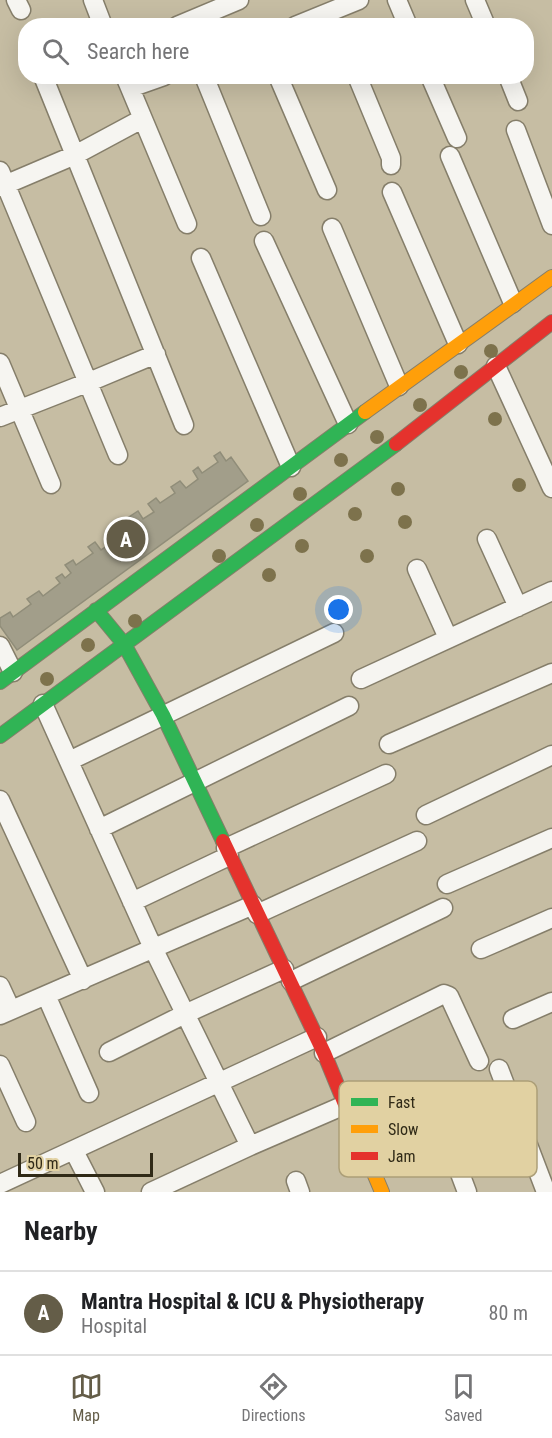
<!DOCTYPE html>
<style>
:root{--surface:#fff;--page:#f6f6f6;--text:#202124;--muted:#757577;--line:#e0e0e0;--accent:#645d48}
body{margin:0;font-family:"Roboto Condensed",sans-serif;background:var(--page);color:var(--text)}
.scale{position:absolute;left:18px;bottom:15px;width:135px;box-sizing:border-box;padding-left:6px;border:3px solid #302a17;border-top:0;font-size:16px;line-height:21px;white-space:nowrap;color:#302a17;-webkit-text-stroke:4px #e1d1a2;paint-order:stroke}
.you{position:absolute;left:339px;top:610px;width:21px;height:21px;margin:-15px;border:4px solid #fff;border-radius:50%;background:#1a73e8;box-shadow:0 0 0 9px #1a73e833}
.badge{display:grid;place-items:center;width:39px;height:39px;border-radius:50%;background:var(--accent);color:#fff;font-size:20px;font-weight:700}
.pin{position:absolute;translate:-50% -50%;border:3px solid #fff;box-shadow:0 2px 6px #0006}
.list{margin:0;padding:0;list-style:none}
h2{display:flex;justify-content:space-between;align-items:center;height:78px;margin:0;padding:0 24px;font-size:26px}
h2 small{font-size:20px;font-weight:400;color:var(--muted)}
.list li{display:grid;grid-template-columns:39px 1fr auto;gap:18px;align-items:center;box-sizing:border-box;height:84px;padding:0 24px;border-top:2px solid var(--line)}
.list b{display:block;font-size:22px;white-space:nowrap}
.list p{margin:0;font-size:20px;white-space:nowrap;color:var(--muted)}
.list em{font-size:20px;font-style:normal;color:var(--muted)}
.icon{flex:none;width:33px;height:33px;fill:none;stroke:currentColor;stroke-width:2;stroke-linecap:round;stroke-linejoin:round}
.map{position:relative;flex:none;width:552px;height:1192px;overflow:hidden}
.search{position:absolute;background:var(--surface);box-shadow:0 6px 24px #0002;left:18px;right:18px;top:18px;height:66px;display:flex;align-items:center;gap:15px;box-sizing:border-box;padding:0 21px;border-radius:24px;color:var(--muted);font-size:22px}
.sheet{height:162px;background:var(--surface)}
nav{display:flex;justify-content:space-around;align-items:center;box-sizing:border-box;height:84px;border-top:2px solid var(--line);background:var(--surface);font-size:16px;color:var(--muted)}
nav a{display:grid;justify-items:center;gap:3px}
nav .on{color:var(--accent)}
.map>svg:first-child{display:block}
.building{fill:#a29e8a;stroke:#908d79;stroke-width:1.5}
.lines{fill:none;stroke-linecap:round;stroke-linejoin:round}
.street-casing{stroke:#857e6a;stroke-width:21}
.fast-casing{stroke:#857e6a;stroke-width:16}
.slow-casing{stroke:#857e6a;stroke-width:16}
.jam-casing{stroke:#857e6a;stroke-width:16}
.street{stroke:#f6f5f1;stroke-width:18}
.fast{stroke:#30b455;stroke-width:14}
.slow{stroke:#ff9f0a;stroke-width:14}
.jam{stroke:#e5322d;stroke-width:14}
.tree{fill:#7d724c}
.key{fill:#e1d1a2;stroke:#ac9f78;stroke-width:1.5}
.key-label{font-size:16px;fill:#302a17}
</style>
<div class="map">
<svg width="552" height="1192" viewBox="0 0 552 1192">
<rect width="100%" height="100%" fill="#c6bda3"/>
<path class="building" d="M220,452L226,461L231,457L248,481L17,650L0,626V618L10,612L13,617L31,604L27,599L39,591L43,596L60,583L56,578L62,574L65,578L71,573L65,565L73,560L76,565L93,553L88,547L95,542L101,550L112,543L107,535L115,530L118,534L133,523L129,517L138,511L143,519L154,512L148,504L156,498L160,503L175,493L171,487L180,481L186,488L198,479L193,471L198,467L202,473L218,462L214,456Z"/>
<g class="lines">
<g class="street-casing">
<path id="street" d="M16,0L21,10
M93,0L103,26
M397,0L408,26
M475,0L486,26
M177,26L239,0
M295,26L359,0
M43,76L184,425
M125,76L187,224
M204,76L261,216
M278,76L327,190
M357,76L391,158V165
M430,76L457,138
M508,76L518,101
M130,88L164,76
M516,130L552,225
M450,156L513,303
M0,171L118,455
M0,187L75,155L142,119
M392,192L458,344
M332,228L399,386
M264,241L348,424
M201,258L291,467
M0,363L51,484
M496,366L552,488
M0,417L89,382L156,354
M487,539L518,607
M417,569L448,638
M0,646L13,672
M361,679L552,591
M43,704L153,948L250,1146
M389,744L552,673
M69,761L334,633
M0,800L83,980
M426,815L552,755
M99,829L349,706
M226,848L386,774
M447,884L552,838
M132,902L229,856
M257,914L417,841
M481,949L552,918
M291,981L443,908
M0,986L11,1010
M46,995L89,1093
M0,1015L253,905
M513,1019L552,1002
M109,1052L185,1014L284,969
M324,1053L444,994L449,996L479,1061
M0,1065L26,1122
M499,1069L546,1192
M432,1099L467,1192
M74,1151L95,1192
M296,1181L300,1192
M0,1184L317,1037
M151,1192L250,1146L347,1104"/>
</g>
<g class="fast-casing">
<path id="fast" d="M96,610L124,644L163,715L223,841
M0,682L365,412
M0,736L396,444"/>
</g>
<g class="slow-casing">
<path id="slow" d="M365,412L552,277
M347,1109L382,1192"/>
</g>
<g class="jam-casing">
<path id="jam" d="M396,444L552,322
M223,841L324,1053L347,1109"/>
</g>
<use href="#street" class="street"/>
<use href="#fast" class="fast"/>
<use href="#slow" class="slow"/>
<use href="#jam" class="jam"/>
</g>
<g class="tree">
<circle cx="491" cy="351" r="7"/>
<circle cx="461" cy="372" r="7"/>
<circle cx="420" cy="405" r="7"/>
<circle cx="495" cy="419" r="7"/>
<circle cx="377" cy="437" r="7"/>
<circle cx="341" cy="460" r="7"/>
<circle cx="519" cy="485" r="7"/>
<circle cx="398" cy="489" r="7"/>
<circle cx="300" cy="494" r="7"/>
<circle cx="355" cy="514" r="7"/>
<circle cx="405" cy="522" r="7"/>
<circle cx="257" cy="525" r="7"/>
<circle cx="302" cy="546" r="7"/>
<circle cx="219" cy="556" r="7"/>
<circle cx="367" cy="556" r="7"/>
<circle cx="269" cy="575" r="7"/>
<circle cx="135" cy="621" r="7"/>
<circle cx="88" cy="645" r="7"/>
<circle cx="47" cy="679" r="7"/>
</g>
<rect x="339" y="1081" width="198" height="96" rx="9" class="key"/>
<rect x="351" y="1098" width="27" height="8" fill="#30b455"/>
<rect x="351" y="1125" width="27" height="8" fill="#ff9f0a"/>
<rect x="351" y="1152" width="27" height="8" fill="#e5322d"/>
<g class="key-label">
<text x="388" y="1108">Fast</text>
<text x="388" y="1135">Slow</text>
<text x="388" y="1162">Jam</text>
</g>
</svg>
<div class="scale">50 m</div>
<div class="you"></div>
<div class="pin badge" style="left:126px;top:539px">A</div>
<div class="search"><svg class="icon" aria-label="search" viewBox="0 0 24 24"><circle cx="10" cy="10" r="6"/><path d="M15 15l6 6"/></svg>Search here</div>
</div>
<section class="sheet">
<h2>Nearby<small></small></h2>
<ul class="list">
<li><span class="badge">A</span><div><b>Mantra Hospital &amp; ICU &amp; Physiotherapy</b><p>Hospital</p></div><em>80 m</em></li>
</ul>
</section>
<nav>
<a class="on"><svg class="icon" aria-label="map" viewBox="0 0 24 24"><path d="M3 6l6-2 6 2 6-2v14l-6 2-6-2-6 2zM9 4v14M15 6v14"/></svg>Map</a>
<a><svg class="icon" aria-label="directions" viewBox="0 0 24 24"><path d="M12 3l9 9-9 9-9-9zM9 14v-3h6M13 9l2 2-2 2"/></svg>Directions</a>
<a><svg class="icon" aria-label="saved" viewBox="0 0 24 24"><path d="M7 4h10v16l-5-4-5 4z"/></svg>Saved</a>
</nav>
